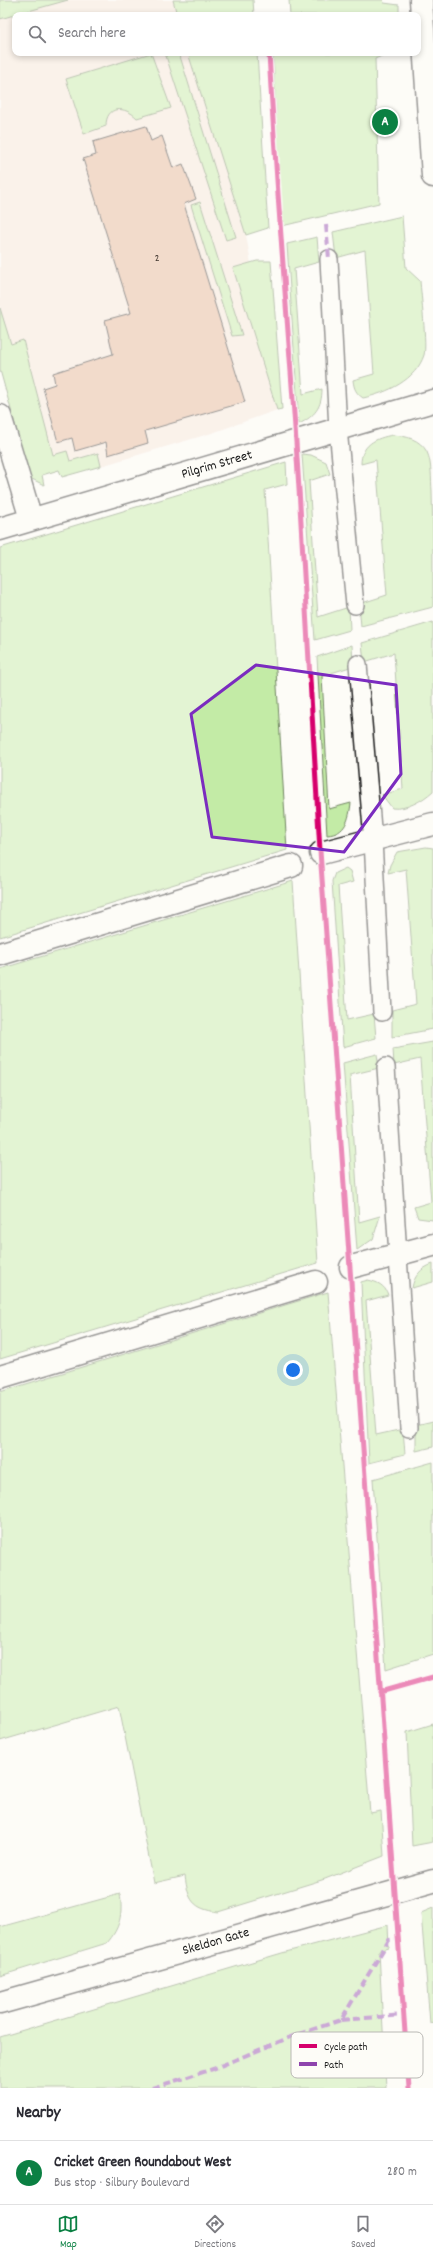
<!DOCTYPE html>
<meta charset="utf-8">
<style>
:root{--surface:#fff;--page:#f7f7f7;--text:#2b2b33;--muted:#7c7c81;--line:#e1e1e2;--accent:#0b8043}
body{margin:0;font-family:Dekko,sans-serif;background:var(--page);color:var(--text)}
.you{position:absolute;left:293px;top:1370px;width:14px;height:14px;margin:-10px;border:3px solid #fff;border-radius:50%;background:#1a73e8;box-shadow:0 0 0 6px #1a73e833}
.badge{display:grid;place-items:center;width:26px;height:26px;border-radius:50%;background:var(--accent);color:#fff;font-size:13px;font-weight:700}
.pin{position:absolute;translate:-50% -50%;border:2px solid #fff;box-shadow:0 1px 4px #0006}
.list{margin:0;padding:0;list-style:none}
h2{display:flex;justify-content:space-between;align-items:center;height:52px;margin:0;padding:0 16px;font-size:17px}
h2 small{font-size:13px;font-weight:400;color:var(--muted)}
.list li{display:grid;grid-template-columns:26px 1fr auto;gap:12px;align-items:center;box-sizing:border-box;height:64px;padding:0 16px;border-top:1px solid var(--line)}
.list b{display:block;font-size:15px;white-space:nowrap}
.list p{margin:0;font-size:13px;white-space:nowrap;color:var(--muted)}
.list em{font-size:13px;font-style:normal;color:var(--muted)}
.icon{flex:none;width:22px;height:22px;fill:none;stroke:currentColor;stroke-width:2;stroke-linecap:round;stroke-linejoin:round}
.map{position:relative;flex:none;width:433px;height:2088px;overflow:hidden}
.search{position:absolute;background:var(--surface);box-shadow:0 2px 6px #0003;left:12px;right:12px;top:12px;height:44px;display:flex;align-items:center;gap:10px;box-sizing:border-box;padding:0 14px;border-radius:8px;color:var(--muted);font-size:15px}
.sheet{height:116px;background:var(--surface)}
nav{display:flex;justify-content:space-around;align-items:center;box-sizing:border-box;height:56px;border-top:1px solid var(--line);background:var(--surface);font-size:11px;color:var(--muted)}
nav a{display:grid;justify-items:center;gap:2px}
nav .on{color:var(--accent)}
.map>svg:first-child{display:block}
.built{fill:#f6e6da}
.green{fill:#c3eba6;stroke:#708461}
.building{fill:#e5b496;stroke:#1c1c1c}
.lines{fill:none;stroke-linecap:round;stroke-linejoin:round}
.lane-casing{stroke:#1c1c1c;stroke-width:20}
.street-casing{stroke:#1c1c1c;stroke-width:25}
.lane{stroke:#fdfcf7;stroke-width:17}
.street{stroke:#fdfcf7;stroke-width:22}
.quiet{stroke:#8e44ad;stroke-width:4;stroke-dasharray:8 4;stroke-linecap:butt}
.cycleway-casing{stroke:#fdfcf7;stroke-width:8}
.cycleway{stroke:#d6006c;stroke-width:5}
.marked{fill:none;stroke:#7b2cbf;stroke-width:3;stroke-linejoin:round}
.labels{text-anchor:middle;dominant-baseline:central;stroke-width:3;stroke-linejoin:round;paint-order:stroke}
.number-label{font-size:12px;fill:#4e423a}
.street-label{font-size:14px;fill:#1c1c1c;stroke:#fdfcf7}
.key{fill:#fdfcf7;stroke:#bab9b5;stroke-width:1}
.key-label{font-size:11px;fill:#1c1c1c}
</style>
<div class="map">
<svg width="433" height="2088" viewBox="0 0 433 2088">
<rect width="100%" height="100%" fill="#fdfcf7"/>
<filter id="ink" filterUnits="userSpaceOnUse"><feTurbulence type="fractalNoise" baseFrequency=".025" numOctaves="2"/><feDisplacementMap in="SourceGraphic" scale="8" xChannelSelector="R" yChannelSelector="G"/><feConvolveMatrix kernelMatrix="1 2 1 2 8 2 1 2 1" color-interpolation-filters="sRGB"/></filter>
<g filter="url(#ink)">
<path class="built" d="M22,0H176L181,15H15V53H192L246,235L277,410L212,433L101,466L60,470L30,478L0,370V5Z"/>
<path class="green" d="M0,0H68L0,19Z
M173,0H253L254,15H177Z
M289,0H383L384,3L399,5V15H290Z
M151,53L171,108L137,118C125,106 106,105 106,126L84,134L66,79Z
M165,53H179L236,237L226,240Z
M188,53H257L268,228L246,235Z
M273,53H388L375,59L379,203L282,226Z
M200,202L242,335L232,336L191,205Z
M402,216L406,268L420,281C421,294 427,346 424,355C416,380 387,393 363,398C356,393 354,389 353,380L374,374L365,250L336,258L333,232Z
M317,237L319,262L294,269L303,394L322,389C322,407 315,416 299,424L287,244Z
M257,261H271L282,409L277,410L233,268Z
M0,308L11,344L23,340L53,455L67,451L70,461L98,453L101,466L62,477L59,470L42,475L44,485L30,478L0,370Z
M393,435C406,436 420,439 427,452C432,463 431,479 432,491C433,530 433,568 433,607L361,626L359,604L387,595L376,460L361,464C361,445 375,438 393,435Z
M302,454L311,455L326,462L330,474L309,481L318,617L349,607L350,630L315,640Z
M286,462L287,484L265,490L287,850L0,937V548Z
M433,622V791C422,801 406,810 392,808L382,795L403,789L394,653L364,662L362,643Z
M352,645L353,666L322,676L329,809L351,803C349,819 346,834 327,835L317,657Z
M426,847L433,848V1029L392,1037V1010L416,1004L406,869L388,873L390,865L397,852Z
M346,868L350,871L353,882L338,886L347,1020L374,1014L376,1038L343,1047L332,881L335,873Z
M293,881L318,1263L0,1359V969Z
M433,1042V1220L418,1218L414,1207L431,1202L420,1059L394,1065L393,1049Z
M377,1054L379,1068L350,1075L359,1222L380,1216L373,1239L357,1250L343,1063Z
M433,1264V1282L412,1288C414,1276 421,1268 433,1264Z
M368,1280C377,1282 385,1285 388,1295L366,1301L376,1435L403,1429L405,1454L369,1463L361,1282Z
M328,1292L370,1813L381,1811L384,1856L325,1879L218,1912C193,1909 188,1900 185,1876L154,1883L119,1706L0,1741V1392Z
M433,1421V1447L416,1451V1425Z
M433,1462V1654L386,1669L373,1479Z
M433,1724V1842L412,1846L407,1732Z
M120,1894C123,1914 120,1928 107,1943L0,1976V1927Z
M433,1908V2022L430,2023L421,1913Z
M388,1925L389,1948L379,1951L386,2088H0V2037L282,1953Z"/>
<path class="building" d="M146,126L151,141L162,136L173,168L183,164L196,199L184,204L245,402L145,431L148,443L108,455L106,442L75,451L72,438L58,442L43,388L55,384L53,373L113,354L105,320L131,313L83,159L96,155L93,142Z"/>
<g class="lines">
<g class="lane-casing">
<path id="lane" d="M329,259L338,429L355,605
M358,664L373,840L382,1012
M386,1067L409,1428"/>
</g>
<g class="street-casing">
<path id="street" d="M421,0L433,176
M0,416L31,519
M0,529L433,401
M321,853L433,824
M0,954L291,866
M351,1267L433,1245
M0,1377L316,1282
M0,2003L433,1881"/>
</g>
<use href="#lane" class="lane"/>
<use href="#street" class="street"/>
<path class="quiet" d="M326,225L329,259
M341,2020L404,2015
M152,2088L213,2069L293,2036L341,2020L389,1940L399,1939"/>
<g class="cycleway-casing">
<path id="cycleway" d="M269,53C276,183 287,312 296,442C305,578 311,714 320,851C348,1263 382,1675 409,2088
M380,1692L433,1677"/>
</g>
<use href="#cycleway" class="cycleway"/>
</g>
</g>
<path d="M0 0H433V2088H0ZM256,665L396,685L401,774L344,852L212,837L191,714Z" fill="#fdfcf7" fill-opacity=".55" fill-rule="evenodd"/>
<path class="marked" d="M256,665L396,685L401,774L344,852L212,837L191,714Z"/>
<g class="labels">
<g class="number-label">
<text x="157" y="258">2</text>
</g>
<g class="street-label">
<text transform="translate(217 465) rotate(-16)">Pilgrim Street</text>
<text transform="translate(216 1942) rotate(-16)">Skeldon Gate</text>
</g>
</g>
<rect x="291" y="2032" width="132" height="46" rx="6" class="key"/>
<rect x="299" y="2044" width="18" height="4" fill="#d6006c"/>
<rect x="299" y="2062" width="18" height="4" fill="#8e44ad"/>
<g class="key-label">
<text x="324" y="2050">Cycle path</text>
<text x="324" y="2068">Path</text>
</g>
</svg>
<div class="you"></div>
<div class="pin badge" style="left:385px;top:122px">A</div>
<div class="search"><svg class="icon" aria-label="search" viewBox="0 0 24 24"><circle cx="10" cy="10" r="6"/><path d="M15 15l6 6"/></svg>Search here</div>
</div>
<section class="sheet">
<h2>Nearby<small></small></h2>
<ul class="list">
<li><span class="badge">A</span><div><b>Cricket Green Roundabout West</b><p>Bus stop · Silbury Boulevard</p></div><em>280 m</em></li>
</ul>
</section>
<nav>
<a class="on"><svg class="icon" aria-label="map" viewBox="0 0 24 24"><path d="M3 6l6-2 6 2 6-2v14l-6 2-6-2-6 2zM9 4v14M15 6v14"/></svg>Map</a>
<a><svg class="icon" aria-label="directions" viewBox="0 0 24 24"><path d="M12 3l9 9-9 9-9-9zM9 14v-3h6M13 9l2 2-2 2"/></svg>Directions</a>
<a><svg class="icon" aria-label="saved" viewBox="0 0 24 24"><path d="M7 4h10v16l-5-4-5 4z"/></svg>Saved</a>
</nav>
